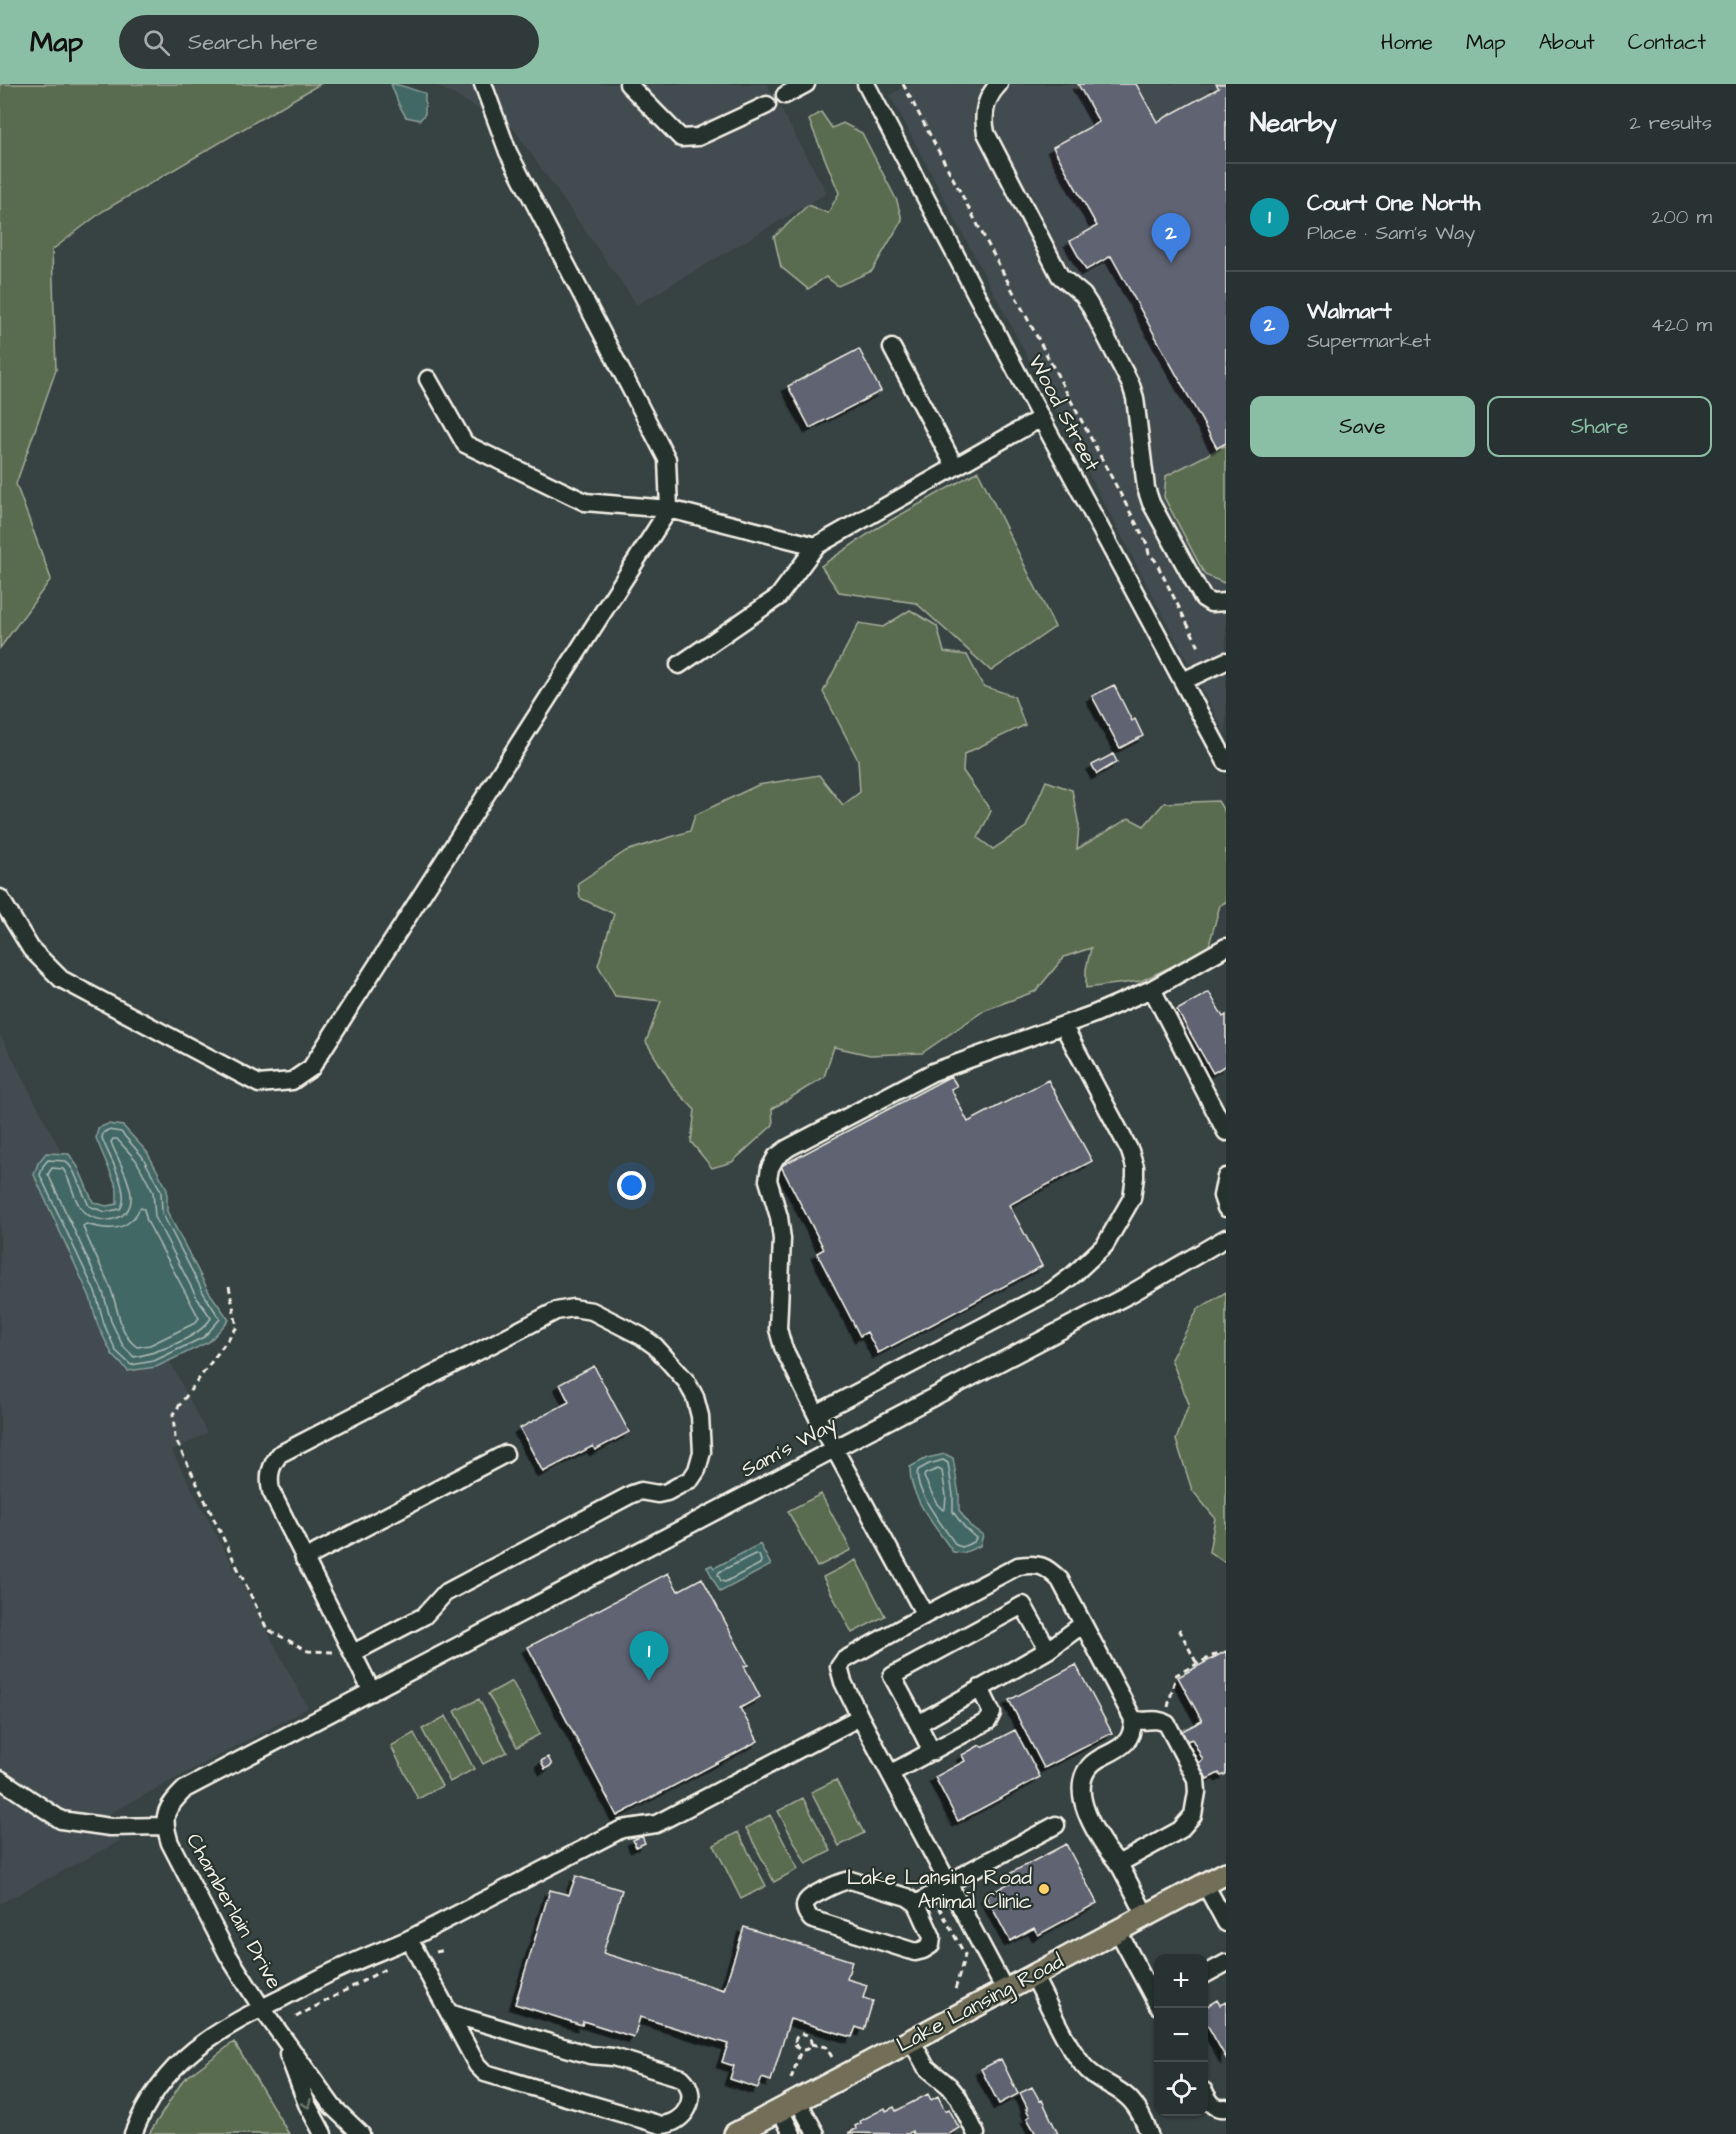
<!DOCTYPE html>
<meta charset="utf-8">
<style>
:root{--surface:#293232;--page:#313a3a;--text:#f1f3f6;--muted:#a5aaac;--line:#454d4d;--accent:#8abfa5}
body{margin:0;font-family:"Architects Daughter",sans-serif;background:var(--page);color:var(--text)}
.controls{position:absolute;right:18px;bottom:18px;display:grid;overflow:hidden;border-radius:12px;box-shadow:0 2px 4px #0004}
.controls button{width:54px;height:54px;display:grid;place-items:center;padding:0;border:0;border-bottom:2px solid var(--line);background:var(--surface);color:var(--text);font:30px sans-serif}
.you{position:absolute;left:632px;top:1102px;width:21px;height:21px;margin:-15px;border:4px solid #fff;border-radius:50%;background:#1a73e8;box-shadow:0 0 0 9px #1a73e833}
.badge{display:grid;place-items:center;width:39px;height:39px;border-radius:50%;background:var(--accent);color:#fff;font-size:20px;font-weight:700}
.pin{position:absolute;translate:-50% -50px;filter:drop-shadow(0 2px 3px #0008)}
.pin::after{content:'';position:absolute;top:32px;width:21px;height:18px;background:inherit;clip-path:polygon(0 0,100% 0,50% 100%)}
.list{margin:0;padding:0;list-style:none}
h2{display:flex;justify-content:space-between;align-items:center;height:78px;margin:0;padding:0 24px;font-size:26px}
h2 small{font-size:20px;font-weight:400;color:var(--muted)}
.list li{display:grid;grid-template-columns:39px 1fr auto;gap:18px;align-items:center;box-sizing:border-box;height:108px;padding:0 24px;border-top:2px solid var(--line)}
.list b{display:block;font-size:22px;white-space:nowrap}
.list p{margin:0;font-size:20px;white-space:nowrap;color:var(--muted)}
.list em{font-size:20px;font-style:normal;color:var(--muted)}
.actions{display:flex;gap:12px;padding:18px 24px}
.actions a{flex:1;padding:14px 0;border:2px solid var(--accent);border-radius:12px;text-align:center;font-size:21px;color:var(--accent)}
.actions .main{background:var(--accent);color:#111}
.icon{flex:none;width:33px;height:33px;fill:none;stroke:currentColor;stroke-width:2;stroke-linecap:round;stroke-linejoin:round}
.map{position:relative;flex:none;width:1226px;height:2050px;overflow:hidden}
header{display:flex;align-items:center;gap:36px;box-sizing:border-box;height:84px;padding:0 30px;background:var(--accent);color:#111}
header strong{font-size:28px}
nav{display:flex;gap:33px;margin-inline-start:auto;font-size:21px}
.search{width:420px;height:54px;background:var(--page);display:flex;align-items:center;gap:15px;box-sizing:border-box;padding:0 21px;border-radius:33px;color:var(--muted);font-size:22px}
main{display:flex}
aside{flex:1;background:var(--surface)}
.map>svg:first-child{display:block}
.built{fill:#434c50}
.green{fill:#5a6c4f;stroke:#a7ae9c;stroke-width:1.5}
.water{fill:#436866;stroke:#8a9f9a;stroke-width:1.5}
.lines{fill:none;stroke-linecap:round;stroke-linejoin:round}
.shore{stroke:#adbab4;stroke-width:1.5}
.building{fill:#5f6472;stroke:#f4f1e8;stroke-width:1.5;filter:url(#shadow)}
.minor-casing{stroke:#f4f1e8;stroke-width:21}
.major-casing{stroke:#f4f1e8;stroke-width:26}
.path{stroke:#f4f1e8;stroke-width:3;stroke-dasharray:6 4.5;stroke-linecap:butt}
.minor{stroke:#26332d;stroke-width:16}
.major{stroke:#726e59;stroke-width:21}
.oneway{stroke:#6e766e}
.poi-dot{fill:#ffd166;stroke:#26332d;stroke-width:2}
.labels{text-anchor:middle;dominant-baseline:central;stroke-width:4.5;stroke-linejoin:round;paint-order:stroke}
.street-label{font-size:21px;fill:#f4f1e8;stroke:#26332d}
.poi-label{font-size:21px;fill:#f4f1e8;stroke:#26332d;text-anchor:end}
</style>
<header>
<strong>Map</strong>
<div class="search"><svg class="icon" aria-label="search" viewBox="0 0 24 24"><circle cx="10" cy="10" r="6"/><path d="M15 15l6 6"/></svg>Search here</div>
<nav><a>Home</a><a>Map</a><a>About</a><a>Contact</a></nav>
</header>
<main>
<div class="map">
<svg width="1226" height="2050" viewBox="0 0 1226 2050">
<defs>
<filter id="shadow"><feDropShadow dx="-5.5" dy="5.5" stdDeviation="0" flood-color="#0009"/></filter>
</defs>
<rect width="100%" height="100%" fill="#374242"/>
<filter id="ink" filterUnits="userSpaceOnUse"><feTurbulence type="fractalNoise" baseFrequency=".0167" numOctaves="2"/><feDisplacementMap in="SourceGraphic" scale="12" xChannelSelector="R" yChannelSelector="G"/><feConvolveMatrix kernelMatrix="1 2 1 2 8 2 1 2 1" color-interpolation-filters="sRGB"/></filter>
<g filter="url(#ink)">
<path class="built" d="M434,0H767L827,109L637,221L513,44Z
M910,0H1226V651L890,11Z
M0,950L207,1349L172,1367L308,1624L107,1731L120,1757L0,1820Z"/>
<path class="green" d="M0,0H320L103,127L52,166L56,286L16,400L51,495L0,564Z
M821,28L832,44L843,39L862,49L897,117L902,136L872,187L838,202L826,193L808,205L781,183L774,153L808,121L828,129L839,109L809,36Z
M1226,361V498L1224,499L1205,491L1164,413L1166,392Z
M978,387L1055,543L991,587L916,519L839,508L821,482L877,444Z
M910,526L937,542L944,568L967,571L983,602L1014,612L1025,641L964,670L963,687L991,727L978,754L993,765L1026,743L1046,697L1072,706L1079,742L1077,765L1129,734L1144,742L1164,719L1218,717L1226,730V818L1220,821L1208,865L1141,897L1086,904V885L1091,864L1064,873L1036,907L985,926L922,969L870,971L834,963L824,993L772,1025L773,1041L732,1078L712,1084L691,1058L695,1026L674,1004L646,958L661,917L615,912L598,881L614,830L580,814L578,799L626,767L690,747L695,731L758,701L819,691L843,721L860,708L858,676L823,608L859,539L883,543Z
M1226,1208V1479L1209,1468L1215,1434L1192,1406L1176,1356L1189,1320L1171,1275L1198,1225Z
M821,1410L851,1466L817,1483L788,1427Z
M856,1476L885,1532L852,1549L823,1493Z
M512,1597L540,1650L517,1663L488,1610Z
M479,1615L507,1668L483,1680L455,1627Z
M446,1632L474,1685L450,1698L422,1645Z
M414,1649L442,1702L418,1715L391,1662Z
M836,1696L864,1749L839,1762L811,1708Z
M803,1714L831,1767L806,1780L778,1727Z
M770,1731L798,1785L774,1798L746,1744Z
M738,1748L766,1802L741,1815L714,1761Z
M234,1958L289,2050H149L183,1996Z"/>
<path class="water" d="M391,0C403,0 413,7 425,9V30L420,36L406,33L399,21Z
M108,1040L123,1042L147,1068L167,1105V1127L209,1208L229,1236L209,1258L156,1283L128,1287L112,1270L98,1242L90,1213L34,1091L38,1079L46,1069L69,1070L78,1083L93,1118L106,1122L117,1120V1104L96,1054L98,1044Z
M945,1370L953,1374L959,1411V1426L970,1442L983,1451L980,1462L963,1469L953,1468C936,1443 909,1414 910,1383L927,1374Z
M760,1460L771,1481L720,1508L707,1483L712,1481L714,1484Z"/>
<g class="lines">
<path class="shore" d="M108,1046L121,1048L142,1072L161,1107L162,1129L204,1210L220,1235L204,1253L154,1277L131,1281L116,1267L104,1240L96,1210L40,1091L43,1082L48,1076L66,1077L73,1086L89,1122L105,1128L120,1125C132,1109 108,1071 102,1054L103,1049Z
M113,1055H117L136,1076L153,1108L155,1133L197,1214L211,1234C199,1254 156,1269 134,1273L123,1262L111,1237L103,1208L48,1090L52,1084L63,1085C72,1097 73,1117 83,1127C88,1133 102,1137 109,1136C153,1128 119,1081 111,1058Z
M140,1124L144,1125L147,1137L199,1234L195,1239L150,1261L137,1263C119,1251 118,1222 110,1203C102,1183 90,1163 83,1142L86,1140C109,1147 128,1148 140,1124Z
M943,1376L948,1379L953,1411V1428L966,1445L976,1454L974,1458L962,1463L956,1461C945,1445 912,1404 918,1386L929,1380Z
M938,1385L942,1387L946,1412L945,1424L943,1426L937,1420L924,1393L925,1390Z
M755,1470L759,1471L761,1477L760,1480L725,1498L721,1497L718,1491L719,1488Z"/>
</g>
<path class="building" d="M1078,0H1136L1157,38L1219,4L1216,0H1226V359L1217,364L1111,172L1086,186L1070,157L1097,142L1053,63L1099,38Z
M859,265L881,307L810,344L788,302Z
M1114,601L1132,637L1135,635L1143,652L1120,664L1092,612Z
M1113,670L1117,678L1097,690L1092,681Z
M1209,908L1223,933L1226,931V981L1213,989L1177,926Z
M951,992L957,1002L951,1005L968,1038L1048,996L1092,1077L1009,1121L1042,1182L878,1269L867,1248L860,1252L817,1169L824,1165L781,1082Z
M594,1282L629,1348L595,1366L593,1362L543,1388L520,1344L569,1318L560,1300Z
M668,1489L678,1507L702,1494L748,1581L744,1582L760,1613L740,1624L758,1657L617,1732L528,1563Z
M1226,1567V1690L1221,1692L1219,1689L1207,1695L1198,1679L1203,1676L1192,1655L1187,1657L1182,1647L1202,1637L1178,1593Z
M1076,1581L1112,1649L1044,1684L1009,1616Z
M1015,1646L1040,1693L958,1737L935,1693L965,1677L962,1671L980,1661L982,1663Z
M548,1673L552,1681L545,1685L541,1677Z
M642,1752L645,1759L636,1763L633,1756Z
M1066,1760L1097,1819L1038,1851L1034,1844L1010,1857L986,1812L1011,1798L1007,1791Z
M576,1792L622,1806L603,1869L724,1906L744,1843L852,1877L847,1895L867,1901L863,1914L873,1917L864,1946L856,1943L852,1953L790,1935L771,1997L762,1994L758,2004L730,1995L734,1982L722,1978L728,1960L640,1933L634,1953L583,1937L582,1941L515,1920L550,1806L569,1811Z
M1217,1916L1220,1921L1226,1918V1974L1204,1935V1930L1206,1929L1204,1924Z
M1001,1975L1018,2010L999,2020L981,1985Z
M1032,2003L1040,2017L1042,2016L1058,2050H1036L1027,2034L1030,2032L1026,2025H1028L1020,2009Z
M928,2010L931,2016L938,2012L945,2027L949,2025L959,2044L949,2050H913L912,2047L908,2050L848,2049L856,2045L855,2042L861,2039L860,2037L885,2024L886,2027L894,2023L896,2027Z"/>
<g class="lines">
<g class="minor-casing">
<path id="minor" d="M483,0L508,68L667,375L669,425L816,462
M628,0L681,54L698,53L767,21
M866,0L1041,334L1226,678
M999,0C985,14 982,30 986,49L1060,192L1083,211L1089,220L1131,301L1135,314L1146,404L1151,419L1203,514L1211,519L1226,518
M785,11L806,0
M892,264L955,383
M679,581L778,513L816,462L1041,334
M1183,597L1226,577
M0,814L31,865L61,895L259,1000L292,997L311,984L669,425L585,418L465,360L428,295
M1226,863L1152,905L1226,1048
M1226,1093L1222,1112L1226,1124
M816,1330L1053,1206L1073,1191L1105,1161L1132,1114L1135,1093V1083L1130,1067L1063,941
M304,1475L505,1370
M1048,1566L1023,1521L892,1592L918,1640L1048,1566L1083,1540
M353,1569L424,1532L445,1509L632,1410L641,1407L658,1410L667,1408L691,1395L697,1386L702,1368L700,1332L695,1313L686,1297L655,1262L641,1252L592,1227L573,1224L556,1227L280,1370C270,1382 268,1392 271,1407L372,1608
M860,1633L1005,1906
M918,1640L932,1668
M891,1689L988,1637L992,1629L980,1604
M0,1695L61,1736L110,1743L164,1742
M1118,1780L1180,1746L1193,1731L1197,1708L1196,1695L1167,1640C1154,1632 1146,1640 1133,1635
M1205,1800L1226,1839
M917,1820L932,1853L931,1861L923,1866L915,1868L811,1835C798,1819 808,1814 822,1807C832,1802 839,1798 850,1796L907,1813L917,1820L966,1789L1056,1741
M1146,1832C1137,1815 1129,1798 1120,1782C1116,1776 1110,1770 1106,1764C1089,1739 1064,1694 1100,1674C1120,1664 1133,1660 1133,1635L1060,1496C1045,1481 1039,1479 1018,1482L925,1531L822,1342L783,1263L778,1245L782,1155L779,1133L768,1096L770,1084L776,1073L788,1064L933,988L1094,930L1152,905
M1118,1847L1158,1922
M409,1855L449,1929L590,1971L613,1973L682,1994C701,2012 685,2040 661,2041L485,1989L477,1981L449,1929
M1033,1891C1049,1920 1062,1955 1083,1981C1094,1995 1111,2000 1125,2011C1137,2020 1144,2036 1149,2050
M1204,1891L1226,1879
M911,1956L926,1983L949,2002L958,2013L976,2050
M288,1970L307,2020L323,2050
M1204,2007C1209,2017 1214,2026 1226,2024
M798,2017L816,2050
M780,2026L792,2050
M133,2050C162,1975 217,1946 284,1913C306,1902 327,1889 350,1880C369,1871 389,1864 409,1855L622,1745L656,1740L860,1633L843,1598L839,1583L844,1576L925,1531
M361,2050L333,2023L261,1923L228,1871L170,1759C161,1732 165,1725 185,1705L1130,1210L1226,1154"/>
</g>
<g class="major-casing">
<path id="major" d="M735,2050L1226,1789"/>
</g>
<path class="path" d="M903,0L1147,460L1149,470L1155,476L1200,565
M229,1202L237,1243L173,1330L175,1354L267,1545L308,1567L333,1568
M1179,1545L1197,1580
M1168,1623L1176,1591L1220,1568
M939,1823L965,1871L955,1906
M436,1868L445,1866
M296,1933L387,1884
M795 1958a8 8 0 1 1 16 0a8 8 0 1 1-16 0Z
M811,1960L826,1963L832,1973
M791,1995L801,1966"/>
<use href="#minor" class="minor"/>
<use href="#major" class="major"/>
</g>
<defs><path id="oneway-chevron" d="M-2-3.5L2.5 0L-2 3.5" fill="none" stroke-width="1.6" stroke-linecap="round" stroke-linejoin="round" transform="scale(1.5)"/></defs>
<use class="oneway" href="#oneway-chevron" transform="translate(307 2020) rotate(66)"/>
</g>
<circle class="poi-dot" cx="1044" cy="1805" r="6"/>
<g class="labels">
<g class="street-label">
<text transform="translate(1064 329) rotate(62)">Wood Street</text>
<text transform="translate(789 1363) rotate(-28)">Sam's Way</text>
<text transform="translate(234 1827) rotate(61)">Chamberlain Drive</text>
<text transform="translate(980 1919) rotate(-28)">Lake Lansing Road</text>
</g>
<g class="poi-label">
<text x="1032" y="1793">Lake Lansing Road<tspan x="1032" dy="24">Animal Clinic</tspan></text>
</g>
</g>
</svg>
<div class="controls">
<button>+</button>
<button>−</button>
<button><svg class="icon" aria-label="locate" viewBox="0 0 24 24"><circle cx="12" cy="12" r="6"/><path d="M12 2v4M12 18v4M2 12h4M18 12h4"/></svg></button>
</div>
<div class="you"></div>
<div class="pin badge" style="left:649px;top:1597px;background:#0f9aa8">1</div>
<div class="pin badge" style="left:1171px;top:179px;background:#3f7fe0">2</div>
</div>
<aside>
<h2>Nearby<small>2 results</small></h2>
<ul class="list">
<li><span class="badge" style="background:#0f9aa8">1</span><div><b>Court One North</b><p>Place · Sam's Way</p></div><em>200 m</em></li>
<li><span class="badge" style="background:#3f7fe0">2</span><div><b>Walmart</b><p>Supermarket</p></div><em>420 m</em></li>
</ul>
<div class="actions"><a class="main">Save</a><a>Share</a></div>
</aside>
</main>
